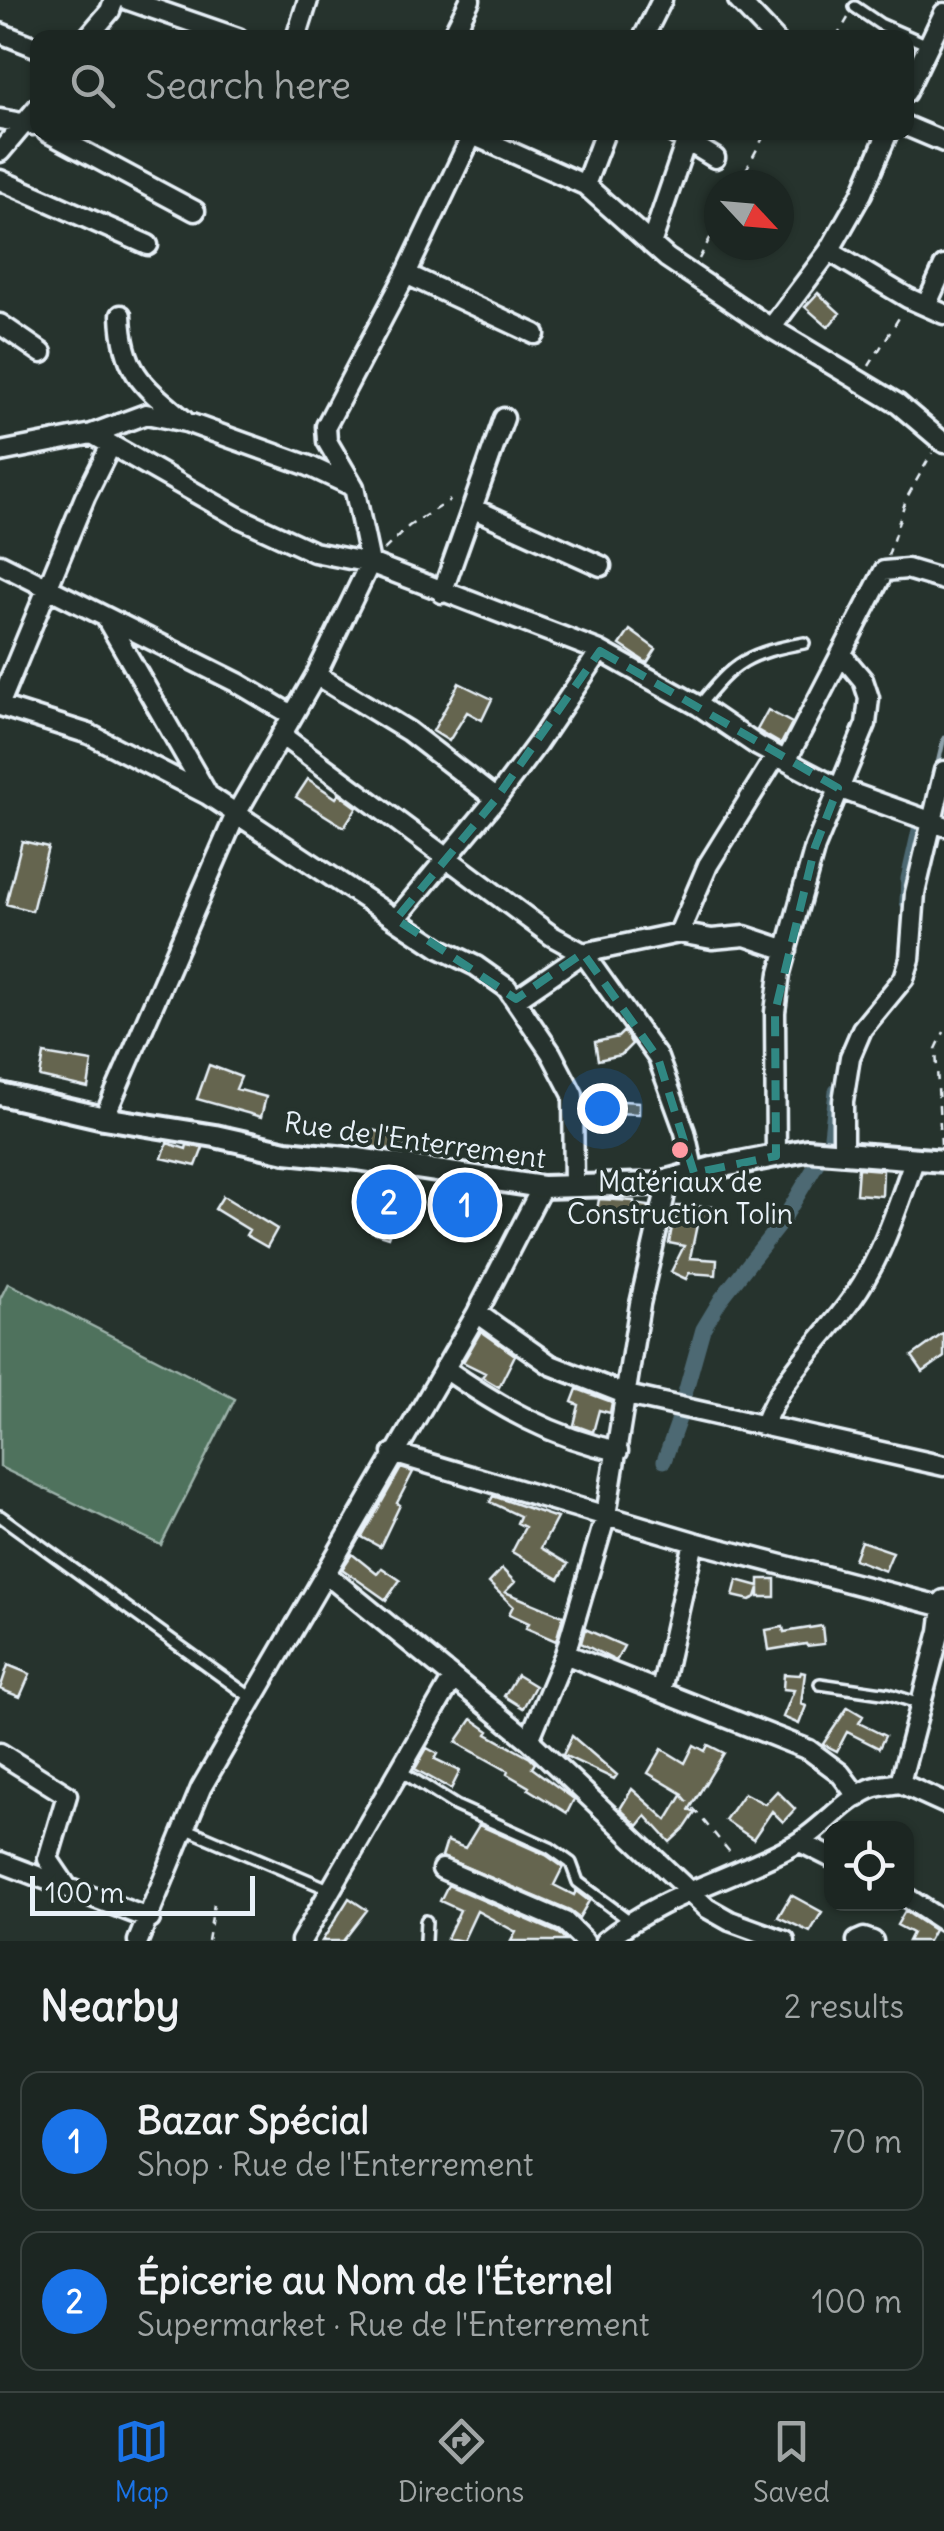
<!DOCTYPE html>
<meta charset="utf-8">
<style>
:root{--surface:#1c2622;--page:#252e2a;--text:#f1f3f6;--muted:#a0a5a5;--line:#3a4340;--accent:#1a73e8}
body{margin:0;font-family:Delius,sans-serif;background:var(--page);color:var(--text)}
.controls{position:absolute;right:30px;bottom:30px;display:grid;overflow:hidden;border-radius:20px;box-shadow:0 2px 8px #0004}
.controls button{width:90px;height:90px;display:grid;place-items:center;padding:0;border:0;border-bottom:2px solid var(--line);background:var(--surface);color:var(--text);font:50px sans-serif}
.compass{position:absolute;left:704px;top:170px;width:90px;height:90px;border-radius:50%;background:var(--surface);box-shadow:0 2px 8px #0004;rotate:116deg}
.scale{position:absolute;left:30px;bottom:25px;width:225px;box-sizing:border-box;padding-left:10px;border:5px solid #e8f1f8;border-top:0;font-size:28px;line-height:35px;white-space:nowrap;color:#e8f1f8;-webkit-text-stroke:8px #26332d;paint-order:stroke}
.you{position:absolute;left:602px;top:1108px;width:35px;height:35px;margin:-25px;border:8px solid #fff;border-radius:50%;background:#1a73e8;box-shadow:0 0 0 15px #1a73e833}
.badge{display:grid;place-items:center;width:65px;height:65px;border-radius:50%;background:var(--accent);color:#fff;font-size:32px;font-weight:700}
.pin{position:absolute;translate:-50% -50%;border:5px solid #fff;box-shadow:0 2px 10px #0006}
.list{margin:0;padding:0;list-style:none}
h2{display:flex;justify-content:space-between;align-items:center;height:130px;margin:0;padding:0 40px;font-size:42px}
h2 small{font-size:32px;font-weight:400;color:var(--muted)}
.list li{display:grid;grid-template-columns:65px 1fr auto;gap:30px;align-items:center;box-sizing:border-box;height:140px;margin:0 20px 20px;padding:0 20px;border:2px solid var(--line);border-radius:20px}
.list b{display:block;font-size:38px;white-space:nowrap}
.list p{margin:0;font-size:32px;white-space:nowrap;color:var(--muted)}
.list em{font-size:32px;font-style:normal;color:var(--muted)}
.icon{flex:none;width:55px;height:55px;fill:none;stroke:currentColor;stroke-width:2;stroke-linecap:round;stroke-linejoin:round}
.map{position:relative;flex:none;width:944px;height:1941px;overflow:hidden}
.search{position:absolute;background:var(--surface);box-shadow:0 2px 8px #0004;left:30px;right:30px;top:30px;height:110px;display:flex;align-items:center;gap:25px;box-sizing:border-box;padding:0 35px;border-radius:20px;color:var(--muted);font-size:38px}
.sheet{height:450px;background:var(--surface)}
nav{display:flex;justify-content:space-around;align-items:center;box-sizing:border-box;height:140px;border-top:2px solid var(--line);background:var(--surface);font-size:28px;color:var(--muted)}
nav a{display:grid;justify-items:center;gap:5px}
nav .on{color:var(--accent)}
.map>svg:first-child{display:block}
.green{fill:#50725d;stroke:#9cb2aa;stroke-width:2.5}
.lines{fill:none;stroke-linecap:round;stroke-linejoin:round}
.stream{stroke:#8c9fa8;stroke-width:5}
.canal{stroke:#4e6973;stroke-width:15}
.building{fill:#656550;stroke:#e8f1f8;stroke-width:2.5}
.service-casing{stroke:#e8f1f8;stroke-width:16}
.minor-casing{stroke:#e8f1f8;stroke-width:25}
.tertiary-casing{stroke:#e8f1f8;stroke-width:28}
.path{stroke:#e8f1f8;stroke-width:2.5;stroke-dasharray:8 8;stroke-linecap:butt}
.service{stroke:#26332d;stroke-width:9}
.minor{stroke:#26332d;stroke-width:18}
.tertiary{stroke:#26332d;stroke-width:20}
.marked{fill:none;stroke:#308883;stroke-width:8;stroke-dasharray:20 12;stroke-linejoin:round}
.poi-dot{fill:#ff9aa2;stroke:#26332d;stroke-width:4}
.labels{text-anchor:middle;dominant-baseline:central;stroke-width:8;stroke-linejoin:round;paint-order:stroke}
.street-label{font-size:28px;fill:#e8f1f8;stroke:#26332d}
.poi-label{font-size:28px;fill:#e8f1f8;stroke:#26332d}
</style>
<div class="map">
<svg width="944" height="1941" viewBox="0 0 944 1941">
<rect width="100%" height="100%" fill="#26332d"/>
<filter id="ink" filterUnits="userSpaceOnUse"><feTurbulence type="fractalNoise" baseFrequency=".01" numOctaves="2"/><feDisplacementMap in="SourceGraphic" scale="20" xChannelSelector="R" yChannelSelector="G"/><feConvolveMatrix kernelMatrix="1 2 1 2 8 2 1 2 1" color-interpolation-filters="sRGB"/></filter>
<g filter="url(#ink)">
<path class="green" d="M8,1283L235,1399L161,1545L0,1467V1299Z"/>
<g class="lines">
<path class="stream" d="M937,767L944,738
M924,814L930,792"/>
<path class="canal" d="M907,902L908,879L920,826
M831,1136L836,1091
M683,1400L703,1329L721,1299L783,1220L816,1165
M664,1461L680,1416"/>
</g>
<path class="building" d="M818,293L840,313L828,327L805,307Z
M630,630L656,649L647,663L620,645Z
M459,683L492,699L482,720L467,712L449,741L433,731Z
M768,710L792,723L781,744L757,730Z
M308,779L336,798L339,794L357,807L344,827L296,797Z
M22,841L48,847L32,911L6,904Z
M624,1031L632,1044L621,1055L598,1060L595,1042L618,1037Z
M44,1054L92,1062L88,1088L40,1077Z
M209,1065L241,1077L236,1089L266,1097L261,1117L197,1099Z
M605,1100L639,1102V1114L614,1113L615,1127H601L600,1112H608Z
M372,1130L405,1138L403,1152L369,1146Z
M167,1143L186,1149L187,1145L203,1148L196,1166L162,1158Z
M858,1168L883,1170L882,1196L856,1194Z
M383,1188L403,1195L388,1237L372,1232Z
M458,1190L481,1195L477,1211L493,1216L491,1227L450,1221Z
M223,1196L277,1229L267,1247L246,1235L249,1230L215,1209Z
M599,1199L634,1201V1204L649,1206L646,1221L632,1220L631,1226L618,1225L619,1215L597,1210Z
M677,1206L715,1207V1218L698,1220L690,1258L717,1260L716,1275L689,1273L686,1279L671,1272L684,1246L669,1243L672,1227L676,1228Z
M481,1331L515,1355L499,1387L482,1377L485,1373L463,1362Z
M944,1333V1357L923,1372L912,1356Z
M577,1389L612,1402L610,1413L599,1410L593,1432L574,1425L579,1405L572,1402Z
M401,1468L413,1472L397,1503L400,1505L380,1547L362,1537Z
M493,1496L557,1518L541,1548L568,1564L559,1579L512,1552L525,1527L517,1523L520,1516L490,1502Z
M861,1541L893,1552L885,1571L854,1559Z
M352,1554L377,1574L382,1568L400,1580L386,1600L342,1569Z
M502,1569L515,1582L505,1592L563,1616L556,1641L526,1628L529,1623L509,1614L513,1606L489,1583Z
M759,1579H775V1597H759V1588L756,1597L750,1600L733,1596L737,1580L759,1586Z
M822,1626L824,1644L807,1646L806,1644L769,1650L766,1630L783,1627L784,1632Z
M585,1629L624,1646L616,1661L581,1643Z
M8,1665L30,1674L20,1697L0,1689Z
M801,1672L805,1673L801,1704L806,1706L799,1724L783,1717L794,1690L783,1689L784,1674L800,1675Z
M517,1675L535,1686L523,1708L504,1696Z
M848,1707L863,1716L859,1723L885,1736L879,1748L847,1732L837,1751L823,1744Z
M472,1719L489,1731L487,1734L530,1758L535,1763L532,1768L574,1799L567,1813L528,1789L529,1787L507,1774L508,1771L456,1742Z
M572,1736L617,1775L614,1779L563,1755Z
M694,1745L705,1751L708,1745L724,1753L689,1810L695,1813L685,1828L670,1842L646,1816L638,1826L620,1809L632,1789L667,1820L683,1794L648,1773L662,1749L685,1763Z
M427,1748L438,1754L435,1759L460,1771L451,1789L415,1769Z
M777,1791L795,1809L783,1822L772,1811L753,1839L725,1820L744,1793L765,1804Z
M479,1825L546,1855L563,1867L554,1885L574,1895L576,1891L589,1901L579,1918L570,1911L442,1857L447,1841L465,1848Z
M448,1885L558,1933L566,1941H511L516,1932L477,1911L463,1941L447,1938L460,1910L440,1901Z
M791,1895L822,1912L810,1932L778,1917Z
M349,1898L367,1910L343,1941H322Z
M905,1911L934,1930L928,1941H908L912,1933L897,1925Z"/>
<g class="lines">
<g class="service-casing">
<path id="service" d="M855,7L880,24L928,45
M699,706C734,661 749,653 804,643
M0,1516L253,1699
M820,1684L889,1694L920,1704
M399,1770L456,1806L550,1848L571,1863L578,1882L630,1921
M185,1828L331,1890
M425,1941L426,1921"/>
</g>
<g class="minor-casing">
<path id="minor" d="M128,0L238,38
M738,0L774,38
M0,33L38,48
M87,38L110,11L114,0
M296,38L308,0
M451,38L470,0
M643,38L662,0
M906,92L944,13
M0,119L33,125
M906,126L944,142
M47,132L195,211
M466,132L585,185L667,258L771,328L898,404L944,443
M672,132L715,158
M0,152L38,107
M0,180L148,245
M585,185L605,132
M651,244L686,141
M829,251L908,298L944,314
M406,274L535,334
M926,306L944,266
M121,315C123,372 142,385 184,420
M0,324L42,353
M771,328L829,251L862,193L888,132
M92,434L238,517L314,552L370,563L600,651L699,706L758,746L838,788L944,826
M0,452L92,434L146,414L186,422L309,466L354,487
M472,508L601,566
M0,564L238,683L292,715
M442,593L504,418
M107,620L208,795
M316,675L408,731L496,799
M0,703L85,497L111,445
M0,706L89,734L208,795L441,949L476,966L507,988L551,1053L573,1095L574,1187
M281,735L552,936L583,953L658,1058L685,1132L694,1173
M786,761L884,571L907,569L944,580
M396,919L496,799L537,744L600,651
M679,933L708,865L776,756
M516,999L583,953L679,933L712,939L745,936L787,950
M104,1118L236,814L316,675L370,563L354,487L327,441L326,426L406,274L472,135
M843,1154V1101L850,1057L862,1029L904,978L910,959L915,893L944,771
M776,1156L775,1012L780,973L815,847L866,724L869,698L863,680L842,655
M668,1181L640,1304L606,1515L565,1654L809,1750L840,1773L858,1797
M477,1313L551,1365L627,1395L944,1466
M444,1368C498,1406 553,1438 618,1451
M764,1424C782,1376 823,1340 852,1299C882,1258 898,1205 915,1158
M393,1453L694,1542L944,1607
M326,1574L529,1740L707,1908L730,1921L785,1941
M661,1690L694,1542
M529,1740L565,1654
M0,1753L67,1795L48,1859L67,1887
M900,1783L944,1803
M800,1842L832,1858
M0,1862L150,1919
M442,1869L565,1922L584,1941
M906,1897L944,1922
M138,1941L201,1788L477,1313L542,1187
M301,1941L453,1678
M605,1941C662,1894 733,1879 796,1844C822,1829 843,1801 870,1789C879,1785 891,1785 900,1783L940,1631L944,1600
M857,1941L864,1938L873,1941"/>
</g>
<g class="tertiary-casing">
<path id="tertiary" d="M0,1094L104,1118L215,1136L286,1152L358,1159L542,1187L655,1184L713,1168L807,1150L944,1161"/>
</g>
<path class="path" d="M836,38L848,18
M738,185L766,132
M699,259L719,221
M869,366L902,313
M384,550L409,526L450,500
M888,556L906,499L932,453
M941,1145L936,1049L944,1032
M683,1796L733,1856
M208,1941L214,1904"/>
<use href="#service" class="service"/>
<use href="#minor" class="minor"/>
<use href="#tertiary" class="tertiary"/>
</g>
</g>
<path class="marked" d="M600,651L838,788L815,847L775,1012L776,1156L694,1173L658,1058L583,953L516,999L396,919L496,799Z"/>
<circle class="poi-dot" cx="680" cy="1150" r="10"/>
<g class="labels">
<g class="street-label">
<text transform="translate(415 1140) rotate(8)">Rue de l'Enterrement</text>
</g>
<g class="poi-label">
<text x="680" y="1182">Matériaux de<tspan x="680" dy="32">Construction Tolin</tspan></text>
</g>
</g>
</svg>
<div class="controls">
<button><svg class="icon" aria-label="locate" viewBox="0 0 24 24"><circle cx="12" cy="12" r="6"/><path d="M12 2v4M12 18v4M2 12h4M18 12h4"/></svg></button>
</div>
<svg class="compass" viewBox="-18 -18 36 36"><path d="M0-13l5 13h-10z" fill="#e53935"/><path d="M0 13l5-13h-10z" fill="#a0a5a5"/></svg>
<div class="scale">100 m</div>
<div class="you"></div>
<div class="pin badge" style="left:465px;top:1205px">1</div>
<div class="pin badge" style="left:389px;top:1202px">2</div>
<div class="search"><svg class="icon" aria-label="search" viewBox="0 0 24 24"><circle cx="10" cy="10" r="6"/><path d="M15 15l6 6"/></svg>Search here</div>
</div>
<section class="sheet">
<h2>Nearby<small>2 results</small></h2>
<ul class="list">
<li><span class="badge">1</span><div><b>Bazar Spécial</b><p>Shop · Rue de l'Enterrement</p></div><em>70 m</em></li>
<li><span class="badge">2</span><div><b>Épicerie au Nom de l'Éternel</b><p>Supermarket · Rue de l'Enterrement</p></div><em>100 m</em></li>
</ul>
</section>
<nav>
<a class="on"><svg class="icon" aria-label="map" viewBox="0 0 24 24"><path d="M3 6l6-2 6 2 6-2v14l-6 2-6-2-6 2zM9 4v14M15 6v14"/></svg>Map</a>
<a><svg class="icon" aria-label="directions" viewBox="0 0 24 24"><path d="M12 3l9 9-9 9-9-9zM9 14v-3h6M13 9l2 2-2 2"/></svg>Directions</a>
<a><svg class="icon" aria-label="saved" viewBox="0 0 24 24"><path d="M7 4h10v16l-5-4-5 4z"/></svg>Saved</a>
</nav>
